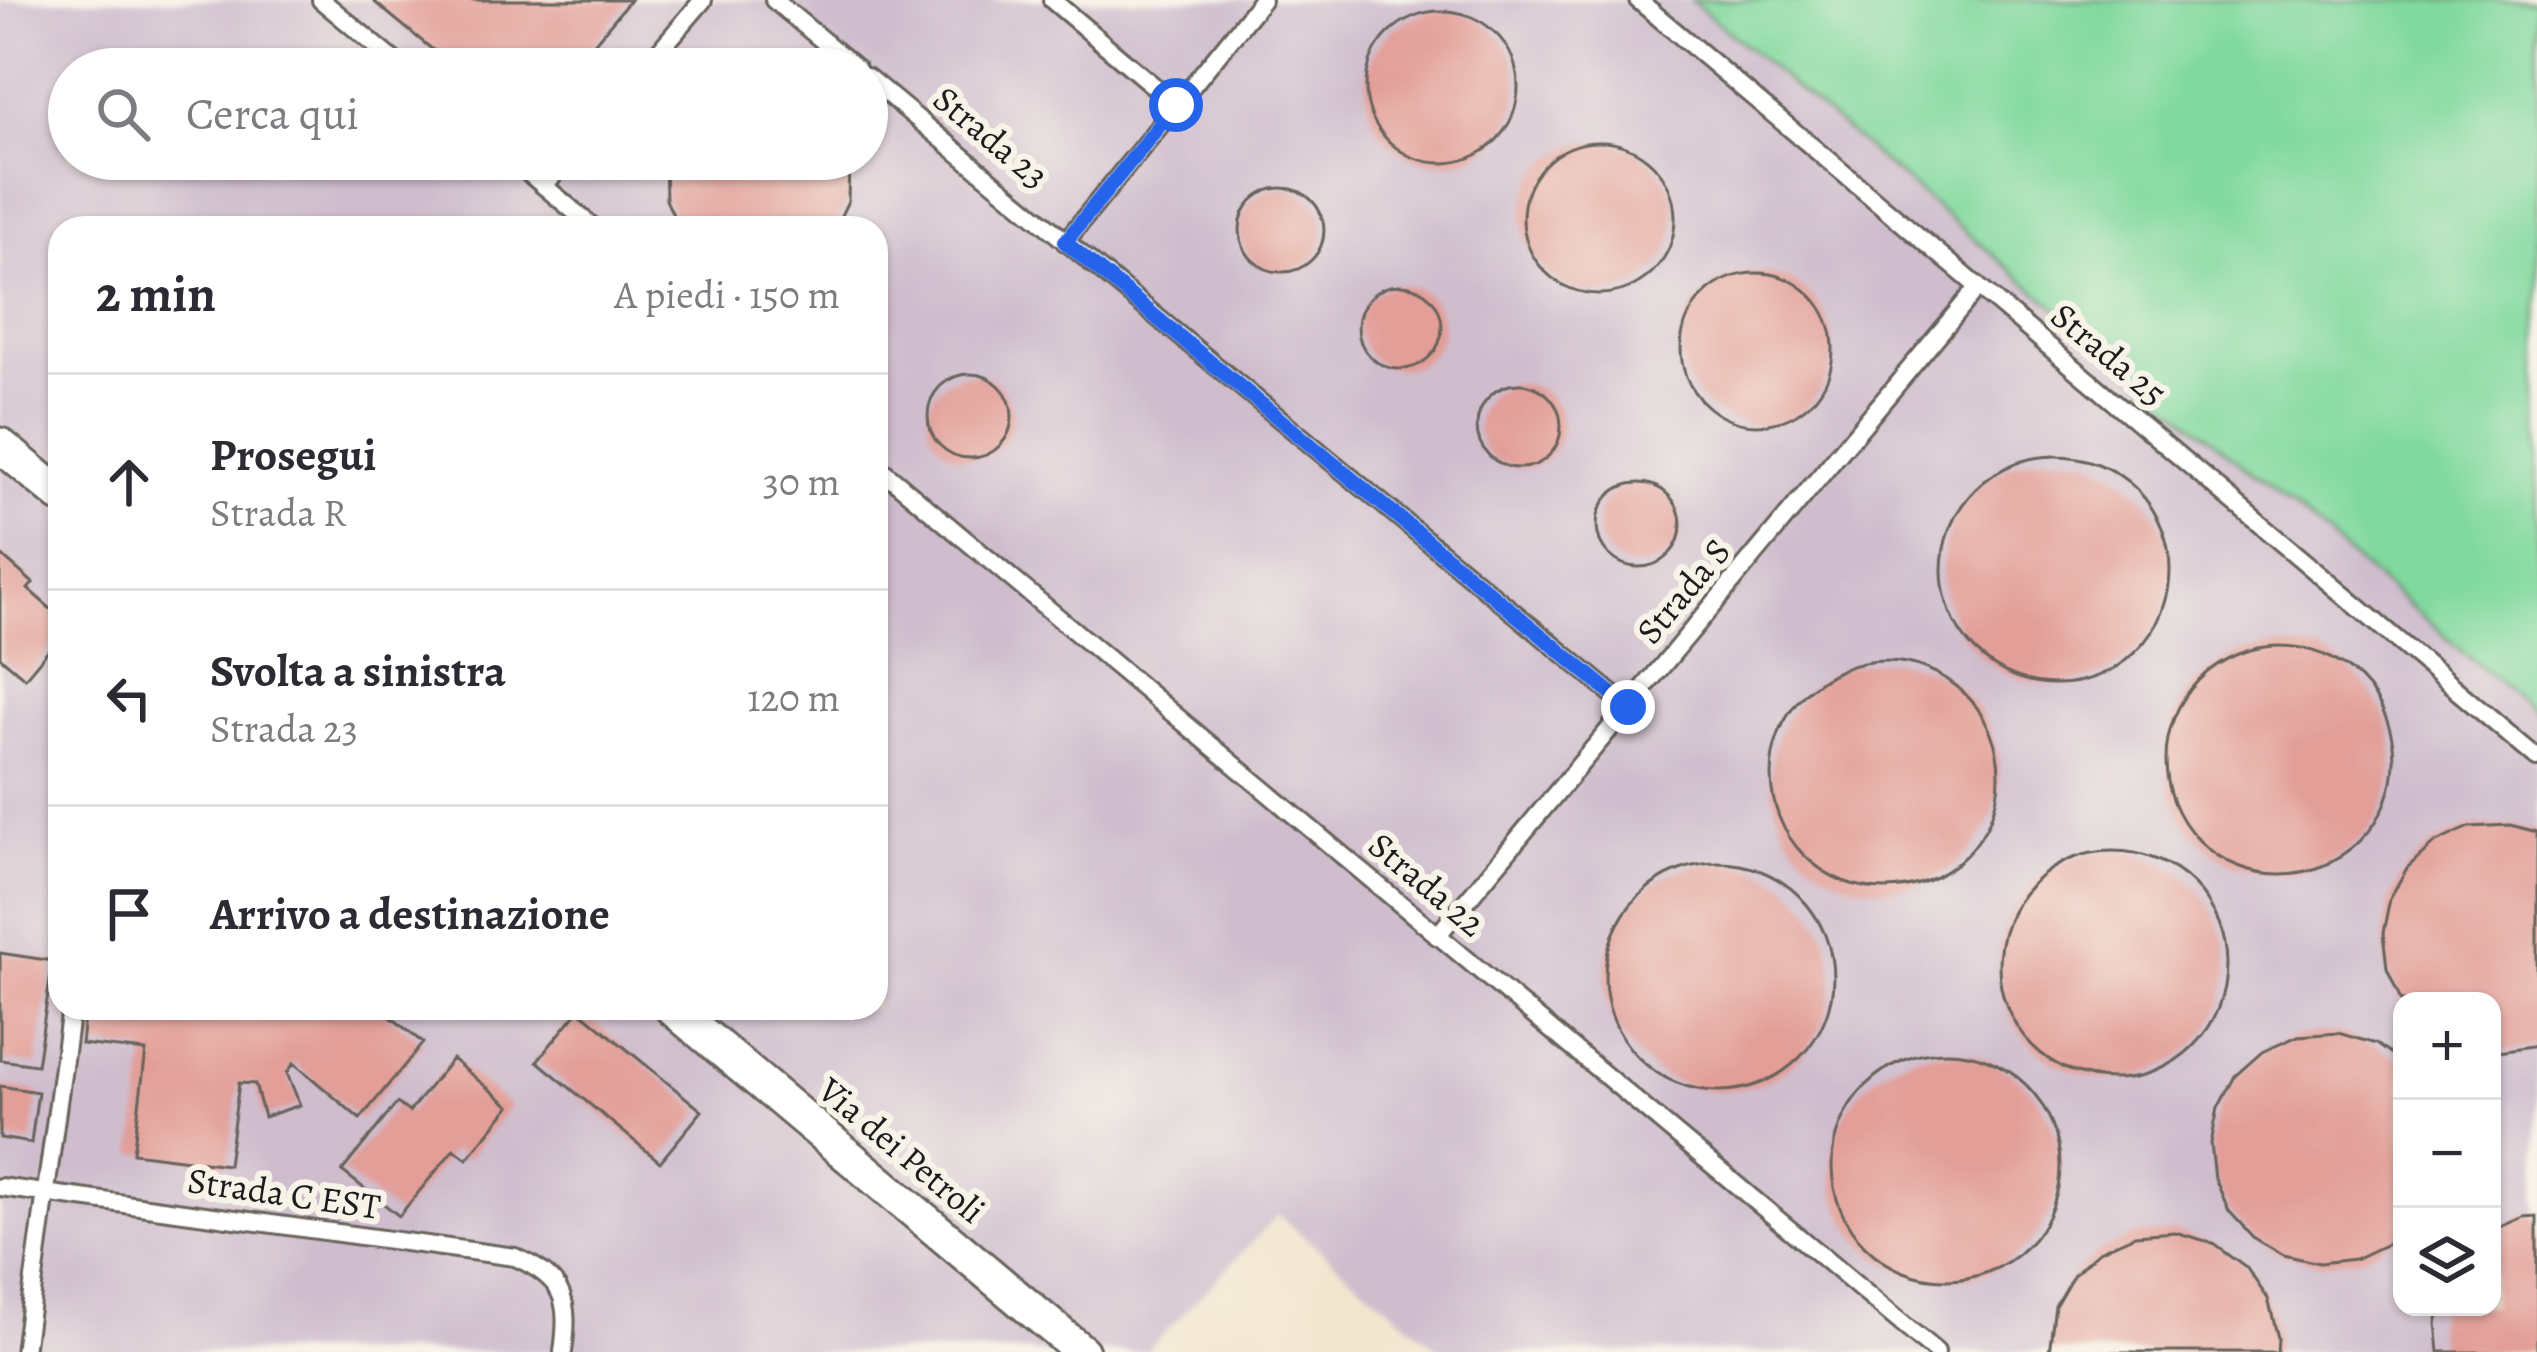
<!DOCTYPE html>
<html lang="it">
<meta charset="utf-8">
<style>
:root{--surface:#fff;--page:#f7f7f7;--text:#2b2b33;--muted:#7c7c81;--line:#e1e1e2}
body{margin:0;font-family:Alegreya,serif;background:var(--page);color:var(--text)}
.controls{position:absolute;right:36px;bottom:36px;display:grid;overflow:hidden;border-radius:24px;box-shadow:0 3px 9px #0004}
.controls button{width:108px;height:108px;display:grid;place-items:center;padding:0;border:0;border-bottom:3px solid var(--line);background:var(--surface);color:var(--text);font:60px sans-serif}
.stop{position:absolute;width:36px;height:36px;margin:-27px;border:9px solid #2563eb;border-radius:50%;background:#fff}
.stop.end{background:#2563eb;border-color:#fff;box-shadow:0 3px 12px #0008}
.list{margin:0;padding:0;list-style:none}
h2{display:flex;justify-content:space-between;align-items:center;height:156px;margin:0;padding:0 48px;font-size:51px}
h2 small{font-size:39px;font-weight:400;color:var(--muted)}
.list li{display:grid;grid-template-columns:78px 1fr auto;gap:36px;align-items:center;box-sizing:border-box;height:216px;padding:0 48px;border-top:3px solid var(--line)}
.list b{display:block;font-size:45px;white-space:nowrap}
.list p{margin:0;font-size:39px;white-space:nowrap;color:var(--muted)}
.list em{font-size:39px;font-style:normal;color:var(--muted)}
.icon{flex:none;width:66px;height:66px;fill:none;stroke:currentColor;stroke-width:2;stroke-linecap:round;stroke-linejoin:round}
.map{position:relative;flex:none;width:2537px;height:1352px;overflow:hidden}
.search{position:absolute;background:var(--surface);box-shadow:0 3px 9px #0004;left:48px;top:48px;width:840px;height:132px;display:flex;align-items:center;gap:30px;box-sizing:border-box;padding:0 42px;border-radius:66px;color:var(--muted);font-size:45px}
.panel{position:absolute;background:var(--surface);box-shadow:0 3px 9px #0004;left:48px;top:216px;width:840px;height:804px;border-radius:36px}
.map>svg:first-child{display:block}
.industrial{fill:#cfbdce;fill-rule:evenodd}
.green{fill:#80d99e;stroke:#4e7a5d;stroke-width:3}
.building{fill:#e29e97}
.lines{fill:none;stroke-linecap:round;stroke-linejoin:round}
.lane-casing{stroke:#67635b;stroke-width:22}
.street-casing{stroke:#67635b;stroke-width:39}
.lane{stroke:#fff;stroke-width:16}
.street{stroke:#fff;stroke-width:33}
.route{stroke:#2563eb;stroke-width:15}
.labels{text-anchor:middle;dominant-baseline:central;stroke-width:12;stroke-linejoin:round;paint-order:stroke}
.street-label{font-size:36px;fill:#1c1c1c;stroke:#f7f3e8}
</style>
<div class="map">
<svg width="2537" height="1352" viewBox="0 0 2537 1352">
<rect width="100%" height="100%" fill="#f7f3e8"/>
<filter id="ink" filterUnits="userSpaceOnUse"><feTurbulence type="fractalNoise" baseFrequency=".00833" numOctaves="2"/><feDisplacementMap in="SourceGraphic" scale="24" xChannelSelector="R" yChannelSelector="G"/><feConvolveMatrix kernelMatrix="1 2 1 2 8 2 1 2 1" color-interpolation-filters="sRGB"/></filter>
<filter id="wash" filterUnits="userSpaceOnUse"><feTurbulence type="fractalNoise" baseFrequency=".004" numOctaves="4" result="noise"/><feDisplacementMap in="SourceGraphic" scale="48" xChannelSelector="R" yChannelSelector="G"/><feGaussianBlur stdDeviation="2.7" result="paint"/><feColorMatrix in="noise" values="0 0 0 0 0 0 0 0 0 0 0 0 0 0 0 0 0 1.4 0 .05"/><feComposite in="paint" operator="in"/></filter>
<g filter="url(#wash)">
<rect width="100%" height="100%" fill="#f3e6cf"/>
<path class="industrial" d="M0,0H1692L2537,713V1352H1443L1278,1215L1146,1352H0ZM69,69H867V159H69ZM60,228H876V1008H60ZM2402,1001H2492V1307H2402Z"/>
<path class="green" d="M1691,0H2537V714Z"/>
<g id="blocks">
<path class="building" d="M372,0H630L573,69H456Z
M1366 87a76 76 0 1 1 152 0a76 76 0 1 1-152 0Z
M1523 218a76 76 0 1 1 152 0a76 76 0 1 1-152 0Z
M665,159H849L848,201L835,228H679L666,200Z
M1240 230a42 42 0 1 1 84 0a42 42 0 1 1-84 0Z
M1681 349a76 76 0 1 1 152 0a76 76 0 1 1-152 0Z
M1358 327a42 42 0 1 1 84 0a42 42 0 1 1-84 0Z
M928 416a42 42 0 1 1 84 0a42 42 0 1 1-84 0Z
M1477 426a42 42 0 1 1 84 0a42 42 0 1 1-84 0Z
M1942 570a114 114 0 1 1 228 0a114 114 0 1 1-228 0Z
M1597 525a42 42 0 1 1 84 0a42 42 0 1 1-84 0Z
M0,554L33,583L28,589L60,617V636L25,678L0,657Z
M2166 760a114 114 0 1 1 228 0a114 114 0 1 1-228 0Z
M1771 775a114 114 0 1 1 228 0a114 114 0 1 1-228 0Z
M2510,825L2537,832V1046L2492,1053V1001H2401L2387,969L2383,933L2390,898L2407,868L2434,843L2470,827Z
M1999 965a114 114 0 1 1 228 0a114 114 0 1 1-228 0Z
M1605 977a114 114 0 1 1 228 0a114 114 0 1 1-228 0Z
M0,953L53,961L37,1065L0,1060Z
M85,1008H380L423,1043L360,1119L294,1063L287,1073L300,1105L264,1117L255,1084L239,1083L228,1165L133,1153L146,1051L81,1044Z
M579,1010L702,1111L660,1162L537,1061Z
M2338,1033L2376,1044L2402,1063V1232L2391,1242L2355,1259L2319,1263L2284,1255L2253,1237L2229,1211L2215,1178L2211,1143L2218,1108L2235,1076L2262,1052L2298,1036Z
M1832 1166a114 114 0 1 1 228 0a114 114 0 1 1-228 0Z
M452,1059L510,1106L467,1159L454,1149L399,1216L342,1171L397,1103L409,1112Z
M0,1086L38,1092L31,1143L0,1138Z
M2537,1216V1352H2439L2436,1323L2440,1307H2492V1231L2524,1217Z
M2175,1232L2213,1243L2246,1267L2268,1299L2278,1338L2277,1352H2049L2055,1306L2073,1275L2099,1251L2135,1235Z"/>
</g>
</g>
<g filter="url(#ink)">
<use href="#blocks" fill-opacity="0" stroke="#67635b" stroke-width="3"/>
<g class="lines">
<g class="lane-casing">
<path id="lane" d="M321,0L404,69
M774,0L857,69
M1052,0L1176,105
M1638,0L2537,758
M644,69L703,0
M867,77L1628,707
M512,159L594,228
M544,186L566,159
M1065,242L1262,0
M876,465L1936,1352
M1437,936L1978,287
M0,1187L515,1257C565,1279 570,1300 563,1352
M24,1352L71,1008"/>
</g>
<g class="street-casing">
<path id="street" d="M0,445L60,495
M672,1008L1082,1352"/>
</g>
<use href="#lane" class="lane"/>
<use href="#street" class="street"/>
</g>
</g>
<g class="lines" filter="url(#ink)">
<path class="route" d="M1176,105L1065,242L1628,707"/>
</g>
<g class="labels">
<g class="street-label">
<text transform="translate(991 137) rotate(40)">Strada 23</text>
<text transform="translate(2109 354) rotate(40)">Strada 25</text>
<text transform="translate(1683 591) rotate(-50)">Strada S</text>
<text transform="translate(1427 884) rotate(40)">Strada 22</text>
<text transform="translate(902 1150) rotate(40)">Via dei Petroli</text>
<text transform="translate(284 1193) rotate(8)">Strada C EST</text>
</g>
</g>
</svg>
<div class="controls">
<button>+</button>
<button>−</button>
<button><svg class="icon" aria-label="layers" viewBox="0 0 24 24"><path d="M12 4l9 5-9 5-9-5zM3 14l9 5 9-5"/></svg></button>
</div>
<div class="stop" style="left:1176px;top:105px"></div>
<div class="stop end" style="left:1628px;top:707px"></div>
<div class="search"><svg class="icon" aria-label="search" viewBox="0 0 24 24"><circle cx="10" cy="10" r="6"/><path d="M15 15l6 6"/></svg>Cerca qui</div>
<section class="panel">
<h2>2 min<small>A piedi · 150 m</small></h2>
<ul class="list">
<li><svg class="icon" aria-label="ahead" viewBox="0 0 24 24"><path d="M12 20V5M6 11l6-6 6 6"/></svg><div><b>Prosegui</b><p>Strada R</p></div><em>30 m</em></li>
<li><svg class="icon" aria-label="left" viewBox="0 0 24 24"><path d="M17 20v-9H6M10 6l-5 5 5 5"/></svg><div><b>Svolta a sinistra</b><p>Strada 23</p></div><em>120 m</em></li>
<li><svg class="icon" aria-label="arrive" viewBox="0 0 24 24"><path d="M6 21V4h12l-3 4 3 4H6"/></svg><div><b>Arrivo a destinazione</b></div></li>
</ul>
</section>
</div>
